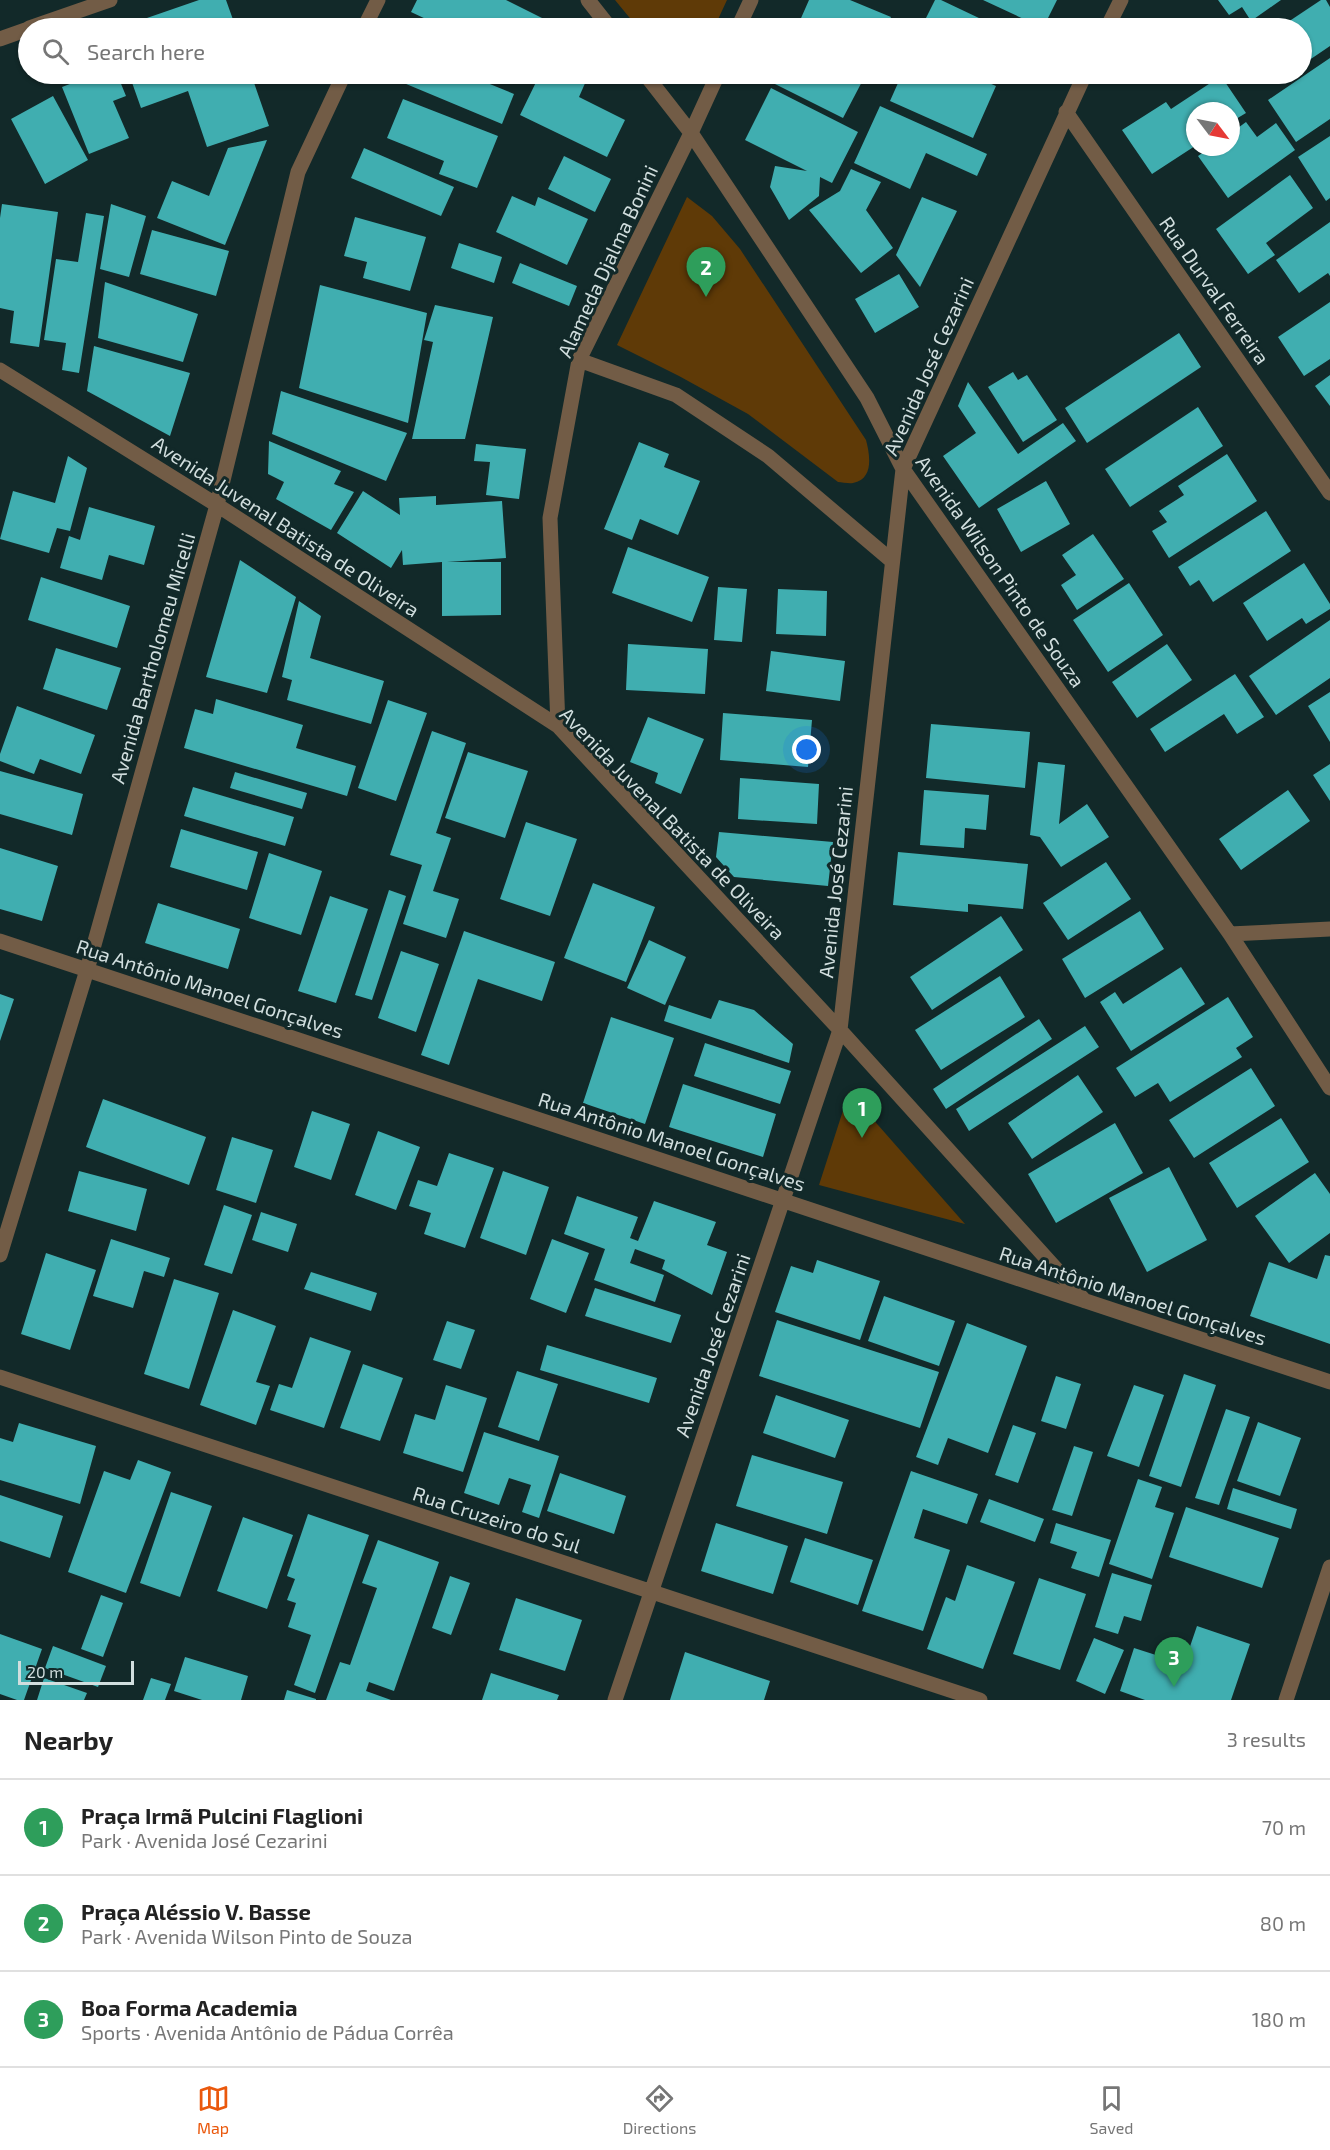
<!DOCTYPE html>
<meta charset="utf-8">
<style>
:root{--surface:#fff;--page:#f6f6f6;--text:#222;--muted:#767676;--line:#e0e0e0;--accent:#ea580c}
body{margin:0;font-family:"Exo 2",sans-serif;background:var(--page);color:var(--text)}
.compass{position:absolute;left:1186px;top:102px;width:54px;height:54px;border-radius:50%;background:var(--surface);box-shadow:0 2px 4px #0004;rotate:122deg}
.scale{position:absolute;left:18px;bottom:15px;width:116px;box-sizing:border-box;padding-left:6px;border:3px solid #d1dede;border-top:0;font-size:16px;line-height:21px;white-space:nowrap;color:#d1dede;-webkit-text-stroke:4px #122929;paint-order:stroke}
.you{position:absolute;left:807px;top:750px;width:21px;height:21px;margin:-15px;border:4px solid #fff;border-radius:50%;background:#1a73e8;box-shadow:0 0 0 9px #1a73e833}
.badge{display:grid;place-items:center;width:39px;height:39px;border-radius:50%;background:var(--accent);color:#fff;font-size:20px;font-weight:700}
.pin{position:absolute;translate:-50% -50px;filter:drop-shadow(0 2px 3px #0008)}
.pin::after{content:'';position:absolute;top:32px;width:21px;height:18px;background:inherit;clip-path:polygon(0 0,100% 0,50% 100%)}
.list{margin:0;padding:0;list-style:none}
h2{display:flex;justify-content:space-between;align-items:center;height:78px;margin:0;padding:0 24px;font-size:26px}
h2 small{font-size:20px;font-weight:400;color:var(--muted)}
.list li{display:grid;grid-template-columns:39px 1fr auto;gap:18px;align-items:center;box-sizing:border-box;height:96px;padding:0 24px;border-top:2px solid var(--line)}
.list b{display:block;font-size:22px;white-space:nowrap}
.list p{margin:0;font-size:20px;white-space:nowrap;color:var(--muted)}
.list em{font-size:20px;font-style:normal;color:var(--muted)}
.icon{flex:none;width:33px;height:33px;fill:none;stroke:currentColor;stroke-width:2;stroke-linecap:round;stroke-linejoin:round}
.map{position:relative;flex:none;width:1330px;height:1700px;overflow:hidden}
.search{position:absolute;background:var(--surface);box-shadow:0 2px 4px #0004;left:18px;right:18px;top:18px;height:66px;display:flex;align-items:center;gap:15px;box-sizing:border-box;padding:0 21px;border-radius:33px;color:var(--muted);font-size:22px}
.sheet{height:366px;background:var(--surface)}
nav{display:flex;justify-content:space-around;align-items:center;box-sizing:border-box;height:84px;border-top:2px solid var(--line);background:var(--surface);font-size:16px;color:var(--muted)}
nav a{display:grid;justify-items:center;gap:3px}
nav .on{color:var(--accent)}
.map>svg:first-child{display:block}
.green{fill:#5f3a07}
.building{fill:#40aeb0}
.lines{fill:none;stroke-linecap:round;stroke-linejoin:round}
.minor{stroke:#725c46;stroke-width:15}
.labels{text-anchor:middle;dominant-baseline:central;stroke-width:6;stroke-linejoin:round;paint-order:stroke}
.street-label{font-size:20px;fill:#d1dede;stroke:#122929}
</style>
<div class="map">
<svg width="1330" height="1700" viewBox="0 0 1330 1700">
<rect width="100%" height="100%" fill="#122929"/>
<path class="green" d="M615,0H727L714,28H638Z
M687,197L712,216L740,249L866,440C870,455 874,479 853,483C849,484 842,482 838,482L748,414L679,376L617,345Z
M849,1092L965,1224L819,1185Z"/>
<path class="building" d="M199,0H226L236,28H118Z
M417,0H506L556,25L554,28H445L411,12Z
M809,0H850L891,17L886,28H807L798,25Z
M935,0H941L1000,28L1003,21L1020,28H921Z
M983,0H1057L1043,28Z
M1218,0H1281L1251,21L1242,7L1229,15Z
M1321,0H1326L1330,7V46L1302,65V28H1279Z
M1330,58V119L1296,142L1268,100Z
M96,74H117L126,96L113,101L129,138L89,154L62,87Z
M129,74H251L269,126L207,147L188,91L141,108Z
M387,74H483L480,80L514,94L502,124L387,76Z
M540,74H570L586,81L579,97L625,120L607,157L520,115Z
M755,74H866L843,118Z
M902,74H935L955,82L959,74H968L996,86L973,138L890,101Z
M1221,76L1246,113L1231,122V111H1195V146L1152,174L1122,130L1166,102L1171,109Z
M771,88L858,132L832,183L820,177L819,196L789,220L770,187L775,166L807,171L745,140Z
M53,96L88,160L45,184L11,119Z
M403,99L498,136L477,188L439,174L444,161L387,138Z
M880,106L987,154L977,176L926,153L910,189L854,163Z
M1246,122L1257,137L1276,123L1295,150L1228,198L1198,156L1211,147H1231V133Z
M1330,136V198L1326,201L1298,157Z
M267,140L225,245L157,218L172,181L209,196L228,148Z
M364,148L454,187L441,216L351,178Z
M564,156L611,179L595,212L548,189Z
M851,169L881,182L866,210L893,248L861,273L809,210L840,191Z
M1290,175L1313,208L1266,243L1275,255L1248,274L1216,229Z
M512,196L535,206L538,197L588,219L567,265L496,232Z
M922,197L957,211L920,287L896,255Z
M2,204L58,212L39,347L10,343L14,311L0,308V218Z
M111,204L146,216L129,277L100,269Z
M86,213L104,216L79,373L62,370L66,343L44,340L56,259L78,262Z
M355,217L426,237L410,291L363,278L367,262L344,256Z
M1330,222V276L1328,273L1299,293L1276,260Z
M152,230L229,251L216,296L140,274Z
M459,243L502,257L494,283L451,268Z
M520,263L577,286L569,306L512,283Z
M899,274L919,307L875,333L855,299Z
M105,282L198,314L183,362L98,338Z
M320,285L427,313L408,423L299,388Z
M1330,302V359L1304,376L1278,337Z
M435,305L493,317L465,439H412L433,342L424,340Z
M1179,333L1201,367L1087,443L1065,408Z
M94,346L190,373L170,436L87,391Z
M1013,372L1018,380L1027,375L1057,420L1023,442L988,387Z
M1330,375V406L1315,386Z
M968,382L1018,454L1063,423L1076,441L979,508L943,456L976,433L958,406Z
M281,391L407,433L386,481L272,434Z
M1198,407L1223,446L1130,507L1105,469Z
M269,441L341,471L334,484L354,492L331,530L276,499L284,482L268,474Z
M639,442L669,454L664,467L700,481L678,535L640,519L632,540L604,529Z
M476,444L526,449L519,499L486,495L490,462L474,461Z
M1227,454L1257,501L1169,558L1152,531L1167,522L1159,511L1184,495L1178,486Z
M68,456L87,468L70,531L57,528L49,553L0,539L13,491L55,503Z
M1046,481L1070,524L1021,552L997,509Z
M363,491L400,515L399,498L436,496V505L502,501L506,558L447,562H501V615L442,616V562L403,565L402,550L391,568L337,533Z
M89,507L155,526L144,565L109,555L102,580L60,568L69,536L80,540Z
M1266,511L1291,551L1213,602L1199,580L1190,586L1178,567Z
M1093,534L1124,579L1077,610L1061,585L1076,575L1062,555Z
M628,547L709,577L692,622L612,593Z
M240,560L296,597L267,693L206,677Z
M1304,563L1330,604V609L1306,624L1302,618L1267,641L1243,603Z
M41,577L130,606L117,648L28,620Z
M1129,583L1163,635L1108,672L1073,620Z
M718,587L747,589L742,642L714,640Z
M778,589L827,591L826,636L776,634Z
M299,601L321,616L310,658L384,681L371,724L287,700L292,680L282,677Z
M1330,620V678L1276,715L1249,676Z
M628,644L708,649L705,694L626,690Z
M1167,644L1192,680L1137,718L1112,682Z
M56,648L121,668L107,710L43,689Z
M771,651L845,661L840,701L766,691Z
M1235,674L1264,717L1237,734L1224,714L1165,752L1150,729Z
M1330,692V742L1308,706Z
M216,699L303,725L296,748L356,766L347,796L184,748L195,709L213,714Z
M388,700L427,713L396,801L358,788Z
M17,706L95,735L81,774L40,759L34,774L0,761V754Z
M723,713L812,720L808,767L720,760Z
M648,717L704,739L681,794L655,783L658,773L630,762Z
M931,724L1030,732L1025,788L926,778Z
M432,731L466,743L436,833L451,838L433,891L459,899L446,938L403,924L422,865L390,855Z
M468,752L528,771L505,838L445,818Z
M1038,762L1065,765L1059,824L1087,804L1109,837L1061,867L1040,837L1030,835Z
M1330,764V801L1313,775Z
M0,771L83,794L72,835L0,814Z
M235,772L307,793L302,809L230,788Z
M740,778L819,784L817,824L738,819Z
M193,787L294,817L285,846L184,816Z
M924,790L989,795L986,830L965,828L964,848L920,845Z
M1288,790L1310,821L1241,870L1219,839Z
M526,822L577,839L550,916L500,899Z
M181,829L258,852L247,890L170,867Z
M719,832L833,842L828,886L734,877L716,857Z
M0,848L58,866L42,921L0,909Z
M898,852L1028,864L1023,909L968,904V912L893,905Z
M269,853L322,871L301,935L249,918Z
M1106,862L1131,899L1068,940L1043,903Z
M593,883L655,907L626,982L564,958Z
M389,890L406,896L372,1000L355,995Z
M330,896L368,909L336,1003L298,991Z
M158,903L240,929L228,969L145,943Z
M1140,911L1164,949L1085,998L1062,959Z
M1001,916L1023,950L932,1010L910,977Z
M464,931L555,962L542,1001L478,979L449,1065L421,1055Z
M649,940L686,957L665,1005L627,988Z
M401,951L439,964L416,1032L378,1018Z
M1181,967L1205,1004L1131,1051L1100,1002L1115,992L1123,1004Z
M1000,976L1025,1017L941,1070L915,1030Z
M0,994L14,999L0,1041Z
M1228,997L1253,1037L1236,1048L1242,1057L1170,1102L1158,1083L1135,1097L1116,1068Z
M719,1000L754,1010L793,1044L789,1063L664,1021L669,1005L711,1019Z
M611,1017L674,1038L645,1124L583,1103Z
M1039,1019L1052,1039L946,1109L933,1089Z
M1085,1026L1099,1047L969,1131L956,1109Z
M705,1043L791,1071L780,1104L694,1076Z
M1251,1068L1275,1106L1194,1158L1169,1120Z
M1078,1075L1103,1112L1032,1159L1008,1123Z
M683,1084L776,1114L763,1157L669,1127Z
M103,1099L206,1137L189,1185L86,1147Z
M312,1111L350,1124L331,1180L294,1167Z
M1281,1118L1309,1162L1237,1208L1209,1163Z
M1115,1123L1143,1173L1056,1223L1028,1174Z
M378,1131L420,1147L396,1210L355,1195Z
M232,1137L273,1150L256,1203L216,1190Z
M449,1153L494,1168L465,1248L424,1234L431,1213L409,1206L418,1180L437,1186Z
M1169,1167L1207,1240L1147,1272L1109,1198Z
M79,1171L147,1189L136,1231L68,1211Z
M503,1171L549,1187L526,1255L480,1238Z
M1315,1173L1330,1194V1233L1289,1263L1255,1216Z
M577,1196L638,1217L630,1238L638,1241L654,1201L716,1222L707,1245L727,1252L712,1295L662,1269L665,1260L635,1249L630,1263L664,1275L655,1302L594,1280L605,1249L564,1234Z
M224,1205L252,1215L232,1274L204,1265Z
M261,1212L297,1224L288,1252L252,1240Z
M111,1239L170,1258L164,1277L144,1271L133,1308L93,1296Z
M552,1239L589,1253L566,1313L530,1299Z
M46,1253L96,1270L70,1350L21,1334Z
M1325,1255L1330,1256V1344L1250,1316L1269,1262L1317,1279Z
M817,1260L880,1281L860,1340L775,1312L791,1266L813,1273Z
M311,1272L377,1293L371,1311L304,1289Z
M174,1279L219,1293L189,1389L144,1374Z
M595,1288L681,1315L671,1343L585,1316Z
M884,1296L955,1321L939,1366L868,1341Z
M233,1310L276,1326L256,1382L270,1386L256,1425L200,1405Z
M777,1320L939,1372L920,1428L759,1376Z
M447,1321L475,1330L461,1369L433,1360Z
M967,1323L1027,1346L988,1453L948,1438L938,1465L916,1457Z
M310,1337L351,1351L324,1428L270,1410L279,1384L292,1388Z
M547,1345L657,1378L649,1403L540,1370Z
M363,1364L403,1378L380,1441L340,1428Z
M517,1371L558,1384L539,1441L498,1427Z
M1184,1374L1216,1385L1181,1487L1149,1476Z
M1056,1376L1081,1384L1066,1429L1041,1421Z
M446,1385L487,1398L463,1472L403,1453L415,1414L435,1420Z
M1134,1385L1164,1395L1139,1467L1107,1456Z
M776,1395L849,1420L835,1458L763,1433Z
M1226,1409L1250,1417L1219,1505L1195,1498Z
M1258,1422L1301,1438L1280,1496L1237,1481Z
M19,1423L96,1446L80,1504L0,1480V1438L13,1442Z
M1013,1425L1036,1433L1018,1483L995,1475Z
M484,1432L559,1456L539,1518L522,1512L531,1485L509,1478L499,1505L464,1493Z
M1074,1446L1093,1452L1072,1516L1052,1510Z
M752,1455L843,1482L827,1534L736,1506Z
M138,1460L171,1472L126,1593L68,1572L104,1471L130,1480Z
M911,1471L978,1494L967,1524L923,1509L914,1538L950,1550L923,1631L862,1611Z
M560,1473L626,1496L614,1534L547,1511Z
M1138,1479L1162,1487L1155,1507L1174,1513L1152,1579L1109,1564Z
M1233,1488L1297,1509L1291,1529L1227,1509Z
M171,1492L212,1506L180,1597L140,1583Z
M0,1495L63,1516L50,1558L0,1541Z
M989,1499L1044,1519L1035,1542L980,1522Z
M1186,1507L1279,1538L1262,1588L1169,1557Z
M308,1514L369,1535L315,1693L294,1685L311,1635L288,1627L296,1603L287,1600L295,1579L287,1576Z
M243,1517L293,1535L267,1609L217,1591Z
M716,1523L788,1546L773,1594L701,1571Z
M1056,1523L1111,1540L1099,1577L1071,1568L1077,1552L1050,1543Z
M805,1538L873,1560L858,1605L790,1582Z
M378,1540L439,1562L394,1691L369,1682L366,1691L391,1700H326L340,1662L350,1665L377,1588L362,1583Z
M967,1565L1015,1582L983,1669L927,1649L946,1597L955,1601Z
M1112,1573L1152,1585L1141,1621L1124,1616L1118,1634L1095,1627Z
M450,1576L470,1583L451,1635L432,1628Z
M1039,1578L1086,1594L1060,1670L1013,1654Z
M101,1595L123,1603L103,1657L81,1649Z
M516,1598L582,1620L565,1671L499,1650Z
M1197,1626L1250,1644L1231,1700H1145L1120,1691L1134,1648L1184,1664Z
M0,1634L42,1649L24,1700H17L0,1694Z
M1094,1638L1124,1650L1105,1694L1076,1681Z
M53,1646L106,1666L98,1687L45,1668Z
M685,1652L770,1681L764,1700H670Z
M185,1657L248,1676L241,1700H202L174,1691Z
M491,1673L559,1695L557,1700H482Z
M44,1678L87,1693L84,1700H37Z
M151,1678L171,1684L165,1700H143Z
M287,1690L316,1699V1700H284Z"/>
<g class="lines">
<path class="minor" d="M588,0L610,28
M29,28L110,0
M364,28L378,0
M738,28L751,0
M1107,28L1121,0
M0,39L28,29
M645,74L691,133L867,398L903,469L1230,934L1330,1088
M1066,112L1330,493
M579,360L676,395L768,456L892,561
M0,370L217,505L558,726L840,1030L1085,1301
M558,726L550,518L579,360L691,133L718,74
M1230,934L1330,929
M0,941L1330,1382
M0,1255L87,970L217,505L298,172L344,74
M0,1377L980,1700
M615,1700L840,1030L903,469L1085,74
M1286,1700L1330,1567"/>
</g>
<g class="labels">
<g class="street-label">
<text transform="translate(607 261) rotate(-65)">Alameda Djalma Bonini</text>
<text transform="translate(1215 290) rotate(55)">Rua Durval Ferreira</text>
<text transform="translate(928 366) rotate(-66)">Avenida José Cezarini</text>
<text transform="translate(286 526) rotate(33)">Avenida Juvenal Batista de Oliveira</text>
<text transform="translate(1001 571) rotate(55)">Avenida Wilson Pinto de Souza</text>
<text transform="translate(152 658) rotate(-74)">Avenida Bartholomeu Micelli</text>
<text transform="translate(673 823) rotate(46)">Avenida Juvenal Batista de Oliveira</text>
<text transform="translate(835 882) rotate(-84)">Avenida José Cezarini</text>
<text transform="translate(210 988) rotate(18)">Rua Antônio Manoel Gonçalves</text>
<text transform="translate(672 1141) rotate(18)">Rua Antônio Manoel Gonçalves</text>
<text transform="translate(1133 1295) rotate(18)">Rua Antônio Manoel Gonçalves</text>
<text transform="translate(712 1345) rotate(-71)">Avenida José Cezarini</text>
<text transform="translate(497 1519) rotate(18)">Rua Cruzeiro do Sul</text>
</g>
</g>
</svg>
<svg class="compass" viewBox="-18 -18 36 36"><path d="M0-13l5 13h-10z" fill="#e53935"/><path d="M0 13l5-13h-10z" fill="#767676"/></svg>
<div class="scale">20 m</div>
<div class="you"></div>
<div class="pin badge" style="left:862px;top:1138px;background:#2e9e5b">1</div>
<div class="pin badge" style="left:706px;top:297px;background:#2e9e5b">2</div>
<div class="pin badge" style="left:1174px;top:1687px;background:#2e9e5b">3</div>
<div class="search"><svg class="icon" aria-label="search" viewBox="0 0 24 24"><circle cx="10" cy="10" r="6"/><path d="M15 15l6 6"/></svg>Search here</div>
</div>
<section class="sheet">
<h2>Nearby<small>3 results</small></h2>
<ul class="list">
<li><span class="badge" style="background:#2e9e5b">1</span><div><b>Praça Irmã Pulcini Flaglioni</b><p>Park · Avenida José Cezarini</p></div><em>70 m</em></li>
<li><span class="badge" style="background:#2e9e5b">2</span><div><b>Praça Aléssio V. Basse</b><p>Park · Avenida Wilson Pinto de Souza</p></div><em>80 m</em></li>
<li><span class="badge" style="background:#2e9e5b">3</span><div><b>Boa Forma Academia</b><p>Sports · Avenida Antônio de Pádua Corrêa</p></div><em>180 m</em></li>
</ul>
</section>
<nav>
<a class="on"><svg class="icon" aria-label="map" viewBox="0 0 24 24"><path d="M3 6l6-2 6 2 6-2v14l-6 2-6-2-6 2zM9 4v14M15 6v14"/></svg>Map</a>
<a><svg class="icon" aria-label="directions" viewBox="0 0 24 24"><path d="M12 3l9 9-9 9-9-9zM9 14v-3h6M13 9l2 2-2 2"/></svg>Directions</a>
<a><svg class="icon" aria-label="saved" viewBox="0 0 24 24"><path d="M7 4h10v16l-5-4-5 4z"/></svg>Saved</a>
</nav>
